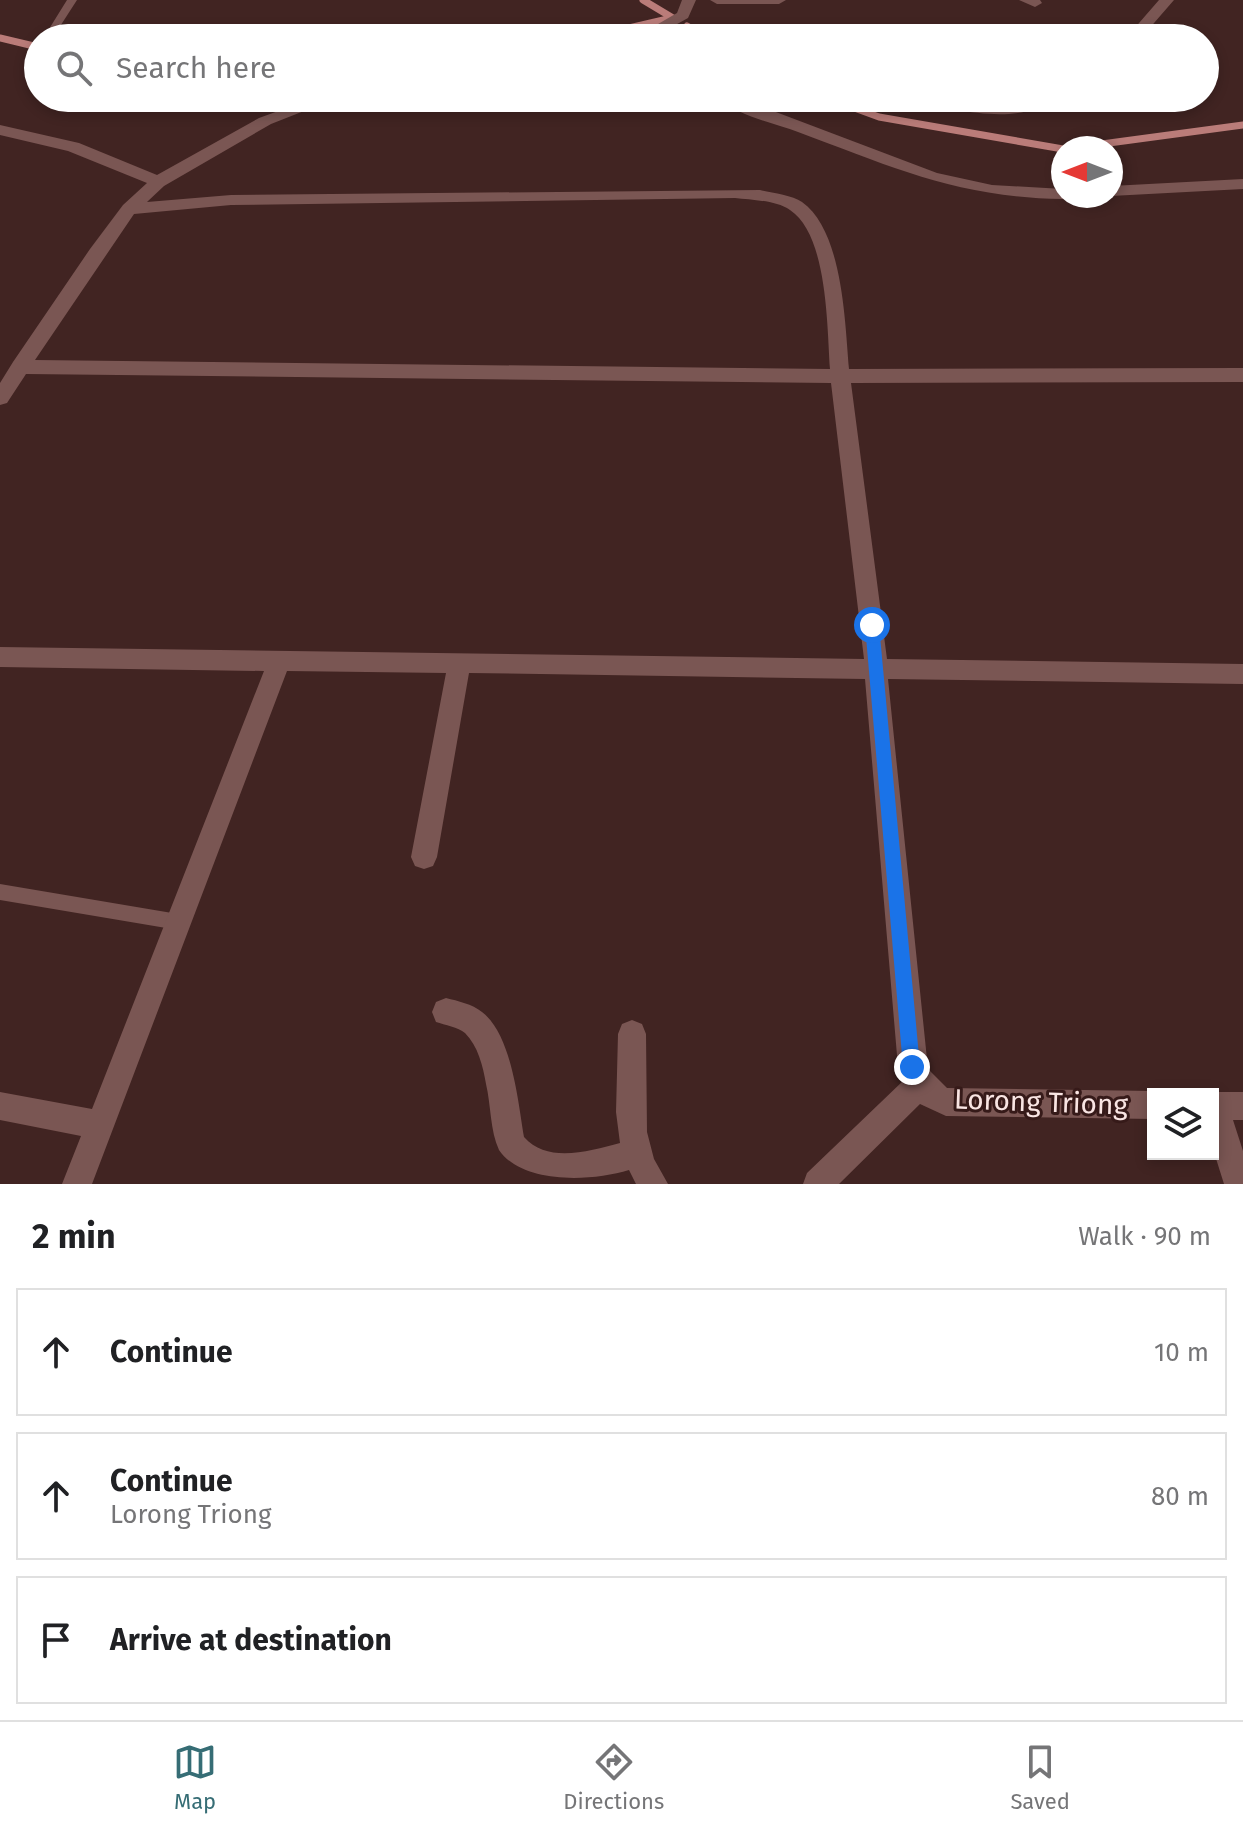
<!DOCTYPE html>
<meta charset="utf-8">
<style>
:root{--surface:#fff;--page:#f6f6f6;--text:#202124;--muted:#757577;--line:#e0e0e0;--accent:#366d75}
body{margin:0;font-family:"Fira Sans",sans-serif;background:var(--page);color:var(--text)}
.controls{position:absolute;right:24px;bottom:24px;display:grid;overflow:hidden;border-radius:0px;box-shadow:0 4px 12px #0003}
.controls button{width:72px;height:72px;display:grid;place-items:center;padding:0;border:0;border-bottom:2px solid var(--line);background:var(--surface);color:var(--text);font:40px sans-serif}
.compass{position:absolute;left:1051px;top:136px;width:72px;height:72px;border-radius:50%;background:var(--surface);box-shadow:0 4px 12px #0003;rotate:270deg}
.stop{position:absolute;width:24px;height:24px;margin:-18px;border:6px solid #1a73e8;border-radius:50%;background:#fff}
.stop.end{background:#1a73e8;border-color:#fff;box-shadow:0 2px 8px #0008}
.list{margin:0;padding:0;list-style:none}
h2{display:flex;justify-content:space-between;align-items:center;height:104px;margin:0;padding:0 32px;font-size:34px}
h2 small{font-size:26px;font-weight:400;color:var(--muted)}
.list li{display:grid;grid-template-columns:52px 1fr auto;gap:24px;align-items:center;box-sizing:border-box;height:128px;margin:0 16px 16px;padding:0 16px;border:2px solid var(--line);border-radius:0px}
.list b{display:block;font-size:30px;white-space:nowrap}
.list p{margin:0;font-size:26px;white-space:nowrap;color:var(--muted)}
.list em{font-size:26px;font-style:normal;color:var(--muted)}
.icon{flex:none;width:44px;height:44px;fill:none;stroke:currentColor;stroke-width:2;stroke-linecap:round;stroke-linejoin:round}
.map{position:relative;flex:none;width:1243px;height:1184px;overflow:hidden}
.search{position:absolute;background:var(--surface);box-shadow:0 4px 12px #0003;left:24px;right:24px;top:24px;height:88px;display:flex;align-items:center;gap:20px;box-sizing:border-box;padding:0 28px;border-radius:44px;color:var(--muted);font-size:30px}
.sheet{height:536px;background:var(--surface)}
nav{display:flex;justify-content:space-around;align-items:center;box-sizing:border-box;height:112px;border-top:2px solid var(--line);background:var(--surface);font-size:22px;color:var(--muted)}
nav a{display:grid;justify-items:center;gap:4px}
nav .on{color:var(--accent)}
.map>svg:first-child{display:block}
.lines{fill:none;stroke-linecap:round;stroke-linejoin:round}
.stream{stroke:#ba7c79;stroke-width:7}
.service{fill:#7a5653;fill-rule:evenodd}
.minor{fill:#7a5653;fill-rule:evenodd}
.route{fill:#1a73e8}
.labels{text-anchor:middle;dominant-baseline:central;stroke-width:6;stroke-linejoin:round;paint-order:stroke}
.near-street-label{font-size:28px;fill:#f9e5e3;stroke:#361a19}
</style>
<div class="map">
<svg width="1243" height="1184" viewBox="0 0 1243 1184">
<rect width="100%" height="100%" fill="#412422"/>
<g class="lines">
<path class="stream" d="M643,0L673,18
M687,26L707,38
M629,28L672,18
M0,38L38,47
M306,38L355,33L375,38
M589,38L598,36
M827,98L879,117L1063,149
M1072,148L1243,125"/>
<path class="service" d="M67,0H77L57,31H51L49,29Z
M0,884L178,914L184,916L186,922L184,928L178,930L0,900Z"/>
<path class="minor" d="M682,0H696L688,18L652,38H634L677,13Z
M710,0H786L779,4H717Z
M1019,0H1040L1042,3L1035,7Z
M1159,0H1174L1141,38H1126Z
M314,98H337L271,124L164,186L147,202L231,195L760,190C772,193 792,195 802,202C843,231 845,323 849,369L1243,368V382L851,383L887,659L1243,664V684L888,679L928,1069L947,1088L1153,1091L1161,1094H1153V1119L946,1116L920,1104L839,1184H803L807,1173L904,1080L898,1067L865,679L469,673L437,857L433,866L424,869L415,866L411,857L446,673L287,671L92,1184H62L81,1136L0,1120V1092L92,1109L264,671L0,667V647L864,659L831,383L26,374L7,403L0,405V383L13,362L90,249L123,205L147,183L68,151L0,135V125L79,143L157,175L259,118ZM735,198C751,200 775,200 790,210C828,235 827,328 830,369L35,360L134,214L231,205Z
M719,98H739L937,173L992,185L1063,189V196H1070L1063,199C956,197 895,168 798,132C774,123 737,116 719,98Z
M915,98L1000,105L1032,98H1053C1022,127 954,110 918,101Z
M1243,179V189L1111,196H1110L1111,186Z
M446,998C458,1001 472,1004 482,1012C512,1035 518,1102 524,1137C548,1164 589,1151 620,1143L616,1112L618,1034L622,1024L632,1020L642,1024L646,1034L647,1132L654,1159L668,1184H636L629,1170C590,1182 522,1184 499,1150C490,1131 491,1105 486,1084C483,1066 478,1046 465,1033C458,1027 445,1025 436,1022L432,1012L436,1002Z
M1213,1092H1243V1120H1233L1243,1151V1184H1224L1213,1149V1094H1207Z"/>
</g>
<path class="route" d="M872,619L879,625L920,1067L918,1073L912,1075L906,1073L903,1067L865,625Z"/>
<g class="labels">
<g class="near-street-label">
<text transform="translate(1041 1102) rotate(2)">Lorong Triong</text>
</g>
</g>
</svg>
<div class="controls">
<button><svg class="icon" aria-label="layers" viewBox="0 0 24 24"><path d="M12 4l9 5-9 5-9-5zM3 14l9 5 9-5"/></svg></button>
</div>
<svg class="compass" viewBox="-18 -18 36 36"><path d="M0-13l5 13h-10z" fill="#e53935"/><path d="M0 13l5-13h-10z" fill="#757577"/></svg>
<div class="stop" style="left:872px;top:625px"></div>
<div class="stop end" style="left:912px;top:1067px"></div>
<div class="search"><svg class="icon" aria-label="search" viewBox="0 0 24 24"><circle cx="10" cy="10" r="6"/><path d="M15 15l6 6"/></svg>Search here</div>
</div>
<section class="sheet">
<h2>2 min<small>Walk · 90 m</small></h2>
<ul class="list">
<li><svg class="icon" aria-label="ahead" viewBox="0 0 24 24"><path d="M12 20V5M6 11l6-6 6 6"/></svg><div><b>Continue</b></div><em>10 m</em></li>
<li><svg class="icon" aria-label="ahead" viewBox="0 0 24 24"><path d="M12 20V5M6 11l6-6 6 6"/></svg><div><b>Continue</b><p>Lorong Triong</p></div><em>80 m</em></li>
<li><svg class="icon" aria-label="arrive" viewBox="0 0 24 24"><path d="M6 21V4h12l-3 4 3 4H6"/></svg><div><b>Arrive at destination</b></div></li>
</ul>
</section>
<nav>
<a class="on"><svg class="icon" aria-label="map" viewBox="0 0 24 24"><path d="M3 6l6-2 6 2 6-2v14l-6 2-6-2-6 2zM9 4v14M15 6v14"/></svg>Map</a>
<a><svg class="icon" aria-label="directions" viewBox="0 0 24 24"><path d="M12 3l9 9-9 9-9-9zM9 14v-3h6M13 9l2 2-2 2"/></svg>Directions</a>
<a><svg class="icon" aria-label="saved" viewBox="0 0 24 24"><path d="M7 4h10v16l-5-4-5 4z"/></svg>Saved</a>
</nav>
